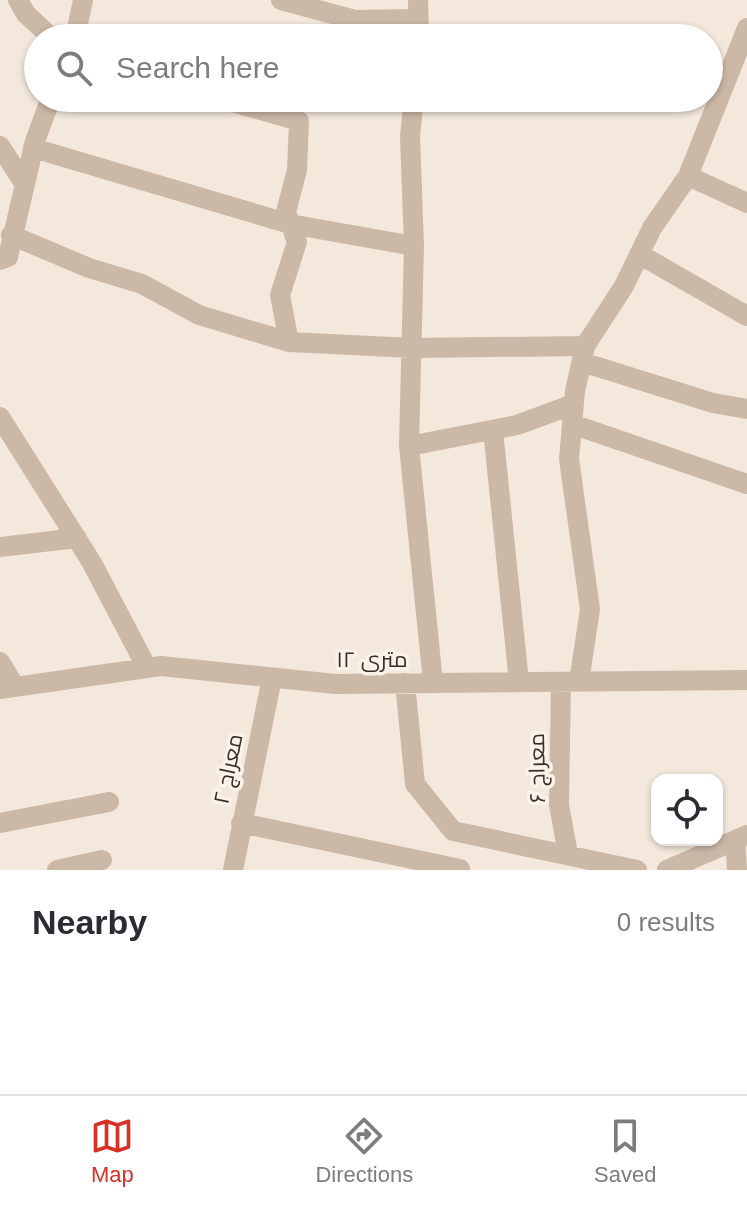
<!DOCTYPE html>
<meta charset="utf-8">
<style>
:root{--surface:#fff;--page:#f2f2f3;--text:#2b2b33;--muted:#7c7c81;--line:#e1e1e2;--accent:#d93025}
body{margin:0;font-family:Helvetica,Cairo,sans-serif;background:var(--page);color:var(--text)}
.controls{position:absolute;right:24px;bottom:24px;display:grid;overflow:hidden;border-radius:16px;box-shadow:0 2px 6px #0004}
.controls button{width:72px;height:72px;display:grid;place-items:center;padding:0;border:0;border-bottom:2px solid var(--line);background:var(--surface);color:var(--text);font:40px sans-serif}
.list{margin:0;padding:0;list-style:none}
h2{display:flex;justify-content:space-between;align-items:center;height:104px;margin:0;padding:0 32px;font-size:34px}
h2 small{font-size:26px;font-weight:400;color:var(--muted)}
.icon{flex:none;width:44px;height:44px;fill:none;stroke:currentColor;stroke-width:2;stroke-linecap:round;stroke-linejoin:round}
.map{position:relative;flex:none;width:747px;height:870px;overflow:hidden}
.search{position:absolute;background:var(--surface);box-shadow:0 2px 6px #0004;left:24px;right:24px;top:24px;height:88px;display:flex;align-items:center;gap:20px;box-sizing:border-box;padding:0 28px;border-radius:44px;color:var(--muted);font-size:30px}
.sheet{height:224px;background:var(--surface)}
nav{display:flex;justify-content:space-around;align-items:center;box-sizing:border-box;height:112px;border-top:2px solid var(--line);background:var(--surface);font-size:22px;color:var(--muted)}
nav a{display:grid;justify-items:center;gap:4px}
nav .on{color:var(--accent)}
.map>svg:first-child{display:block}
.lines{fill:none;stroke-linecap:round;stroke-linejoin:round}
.minor{stroke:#ccb8a7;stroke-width:20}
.labels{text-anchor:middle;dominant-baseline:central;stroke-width:7;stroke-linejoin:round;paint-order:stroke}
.street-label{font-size:22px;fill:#382d28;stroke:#faf2e8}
</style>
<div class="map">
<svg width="747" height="870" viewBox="0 0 747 870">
<rect width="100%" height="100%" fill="#f3e8db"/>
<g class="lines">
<path class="minor" d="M18,0L26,14L52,38
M281,0L355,20L418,19
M418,0L419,38
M75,38L83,0
M218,98L299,121L297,170L286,212L297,242L280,295L289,342
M414,98L410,136L414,246L409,446L433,682
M0,146L24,183
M33,148L290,224L414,246
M688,176L747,203
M11,235L89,268L142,284L199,315L289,342L412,348L585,346
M639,254L747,316
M0,260L8,257L35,141L51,98
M582,362L713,403L747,409
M0,417L92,563L147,668
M572,424L747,484
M493,430L519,682
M409,446L517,425L574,404
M0,547L77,538
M0,662L15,687
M561,682L559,805L568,854
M579,682L590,609L569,459L575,391L585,346L624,286L652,228L688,176L747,28
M405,683L415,784L453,831L637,870
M0,689L161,666L335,684L747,680
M0,823L109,802
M241,823L460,869
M735,840L737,870
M57,870L102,860
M233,870L272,678
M667,870L747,835"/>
</g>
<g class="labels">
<g class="street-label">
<text x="372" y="659">۱۲ متری</text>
<text transform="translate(537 768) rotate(-91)">معراج ۶</text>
<text transform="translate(228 769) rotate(-78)">معراج ۲</text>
</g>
</g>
</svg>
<div class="controls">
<button><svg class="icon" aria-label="locate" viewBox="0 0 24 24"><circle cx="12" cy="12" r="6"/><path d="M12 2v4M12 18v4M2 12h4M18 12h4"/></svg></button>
</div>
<div class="search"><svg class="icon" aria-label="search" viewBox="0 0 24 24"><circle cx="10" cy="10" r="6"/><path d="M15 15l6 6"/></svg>Search here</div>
</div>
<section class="sheet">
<h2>Nearby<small>0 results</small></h2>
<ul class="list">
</ul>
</section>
<nav>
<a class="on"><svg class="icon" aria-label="map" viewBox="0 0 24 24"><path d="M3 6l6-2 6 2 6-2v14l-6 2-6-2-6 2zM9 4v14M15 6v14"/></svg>Map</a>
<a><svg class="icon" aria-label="directions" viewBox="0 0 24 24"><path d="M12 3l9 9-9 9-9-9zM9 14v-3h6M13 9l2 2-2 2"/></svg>Directions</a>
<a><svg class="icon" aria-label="saved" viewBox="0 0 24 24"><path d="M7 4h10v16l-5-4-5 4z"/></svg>Saved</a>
</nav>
